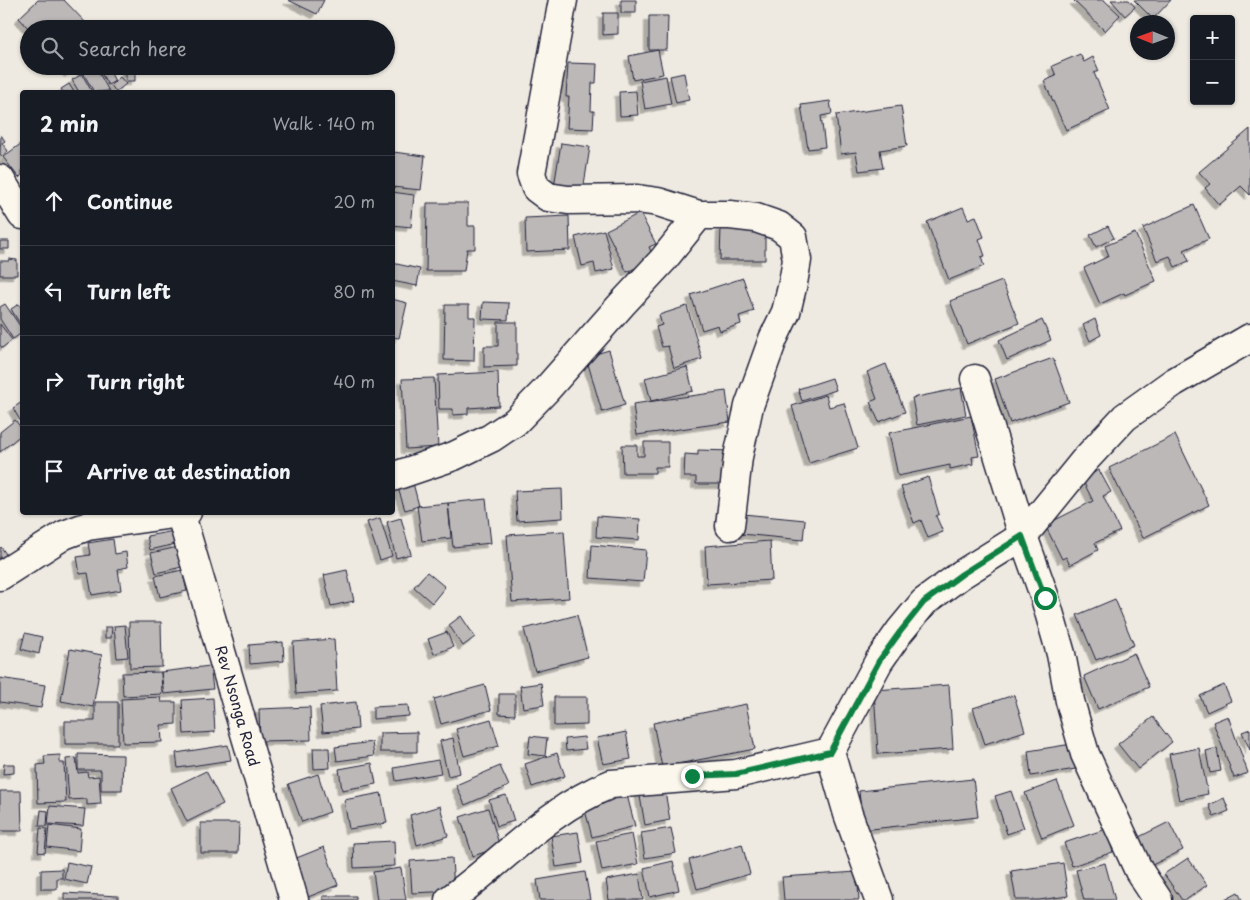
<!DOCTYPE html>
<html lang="en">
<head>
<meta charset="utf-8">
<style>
	body { margin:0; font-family:"Playpen Sans",sans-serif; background:#242831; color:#f1f3f6 }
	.controls { position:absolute; right:15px; top:15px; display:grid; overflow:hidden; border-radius:5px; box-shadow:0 1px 4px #0004 }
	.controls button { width:45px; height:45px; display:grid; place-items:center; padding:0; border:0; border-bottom:1px solid #363941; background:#171b24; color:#f1f3f6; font:25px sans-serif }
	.compass { position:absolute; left:1130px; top:15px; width:45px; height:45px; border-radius:50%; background:#171b24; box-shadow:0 1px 4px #0004; rotate:271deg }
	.stop { position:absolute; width:15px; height:15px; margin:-11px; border:4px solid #0b8043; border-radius:50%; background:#fff }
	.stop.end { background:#0b8043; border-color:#fff; box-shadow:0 1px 5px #0008 }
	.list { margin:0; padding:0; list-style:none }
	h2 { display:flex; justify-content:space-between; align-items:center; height:65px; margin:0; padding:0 20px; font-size:21px }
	h2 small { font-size:16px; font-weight:400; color:#9ea1a6 }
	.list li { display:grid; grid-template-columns:32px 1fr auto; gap:15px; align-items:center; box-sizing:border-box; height:90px; padding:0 20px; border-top:1px solid #363941 }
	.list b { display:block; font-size:19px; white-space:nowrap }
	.list em { font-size:16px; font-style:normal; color:#9ea1a6 }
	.icon { flex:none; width:28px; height:28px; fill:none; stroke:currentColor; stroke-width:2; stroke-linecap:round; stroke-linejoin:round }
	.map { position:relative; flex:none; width:1250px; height:900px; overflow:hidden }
	.search { position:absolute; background:#171b24; box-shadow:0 1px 4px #0004; left:20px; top:20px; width:375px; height:55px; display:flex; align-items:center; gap:12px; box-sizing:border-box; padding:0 18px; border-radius:28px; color:#9ea1a6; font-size:19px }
	.panel { position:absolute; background:#171b24; box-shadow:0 1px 4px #0004; left:20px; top:90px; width:375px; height:425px; border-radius:5px }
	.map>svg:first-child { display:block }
</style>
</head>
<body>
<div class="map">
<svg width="1250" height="900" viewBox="0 0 1250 900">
	<defs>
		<filter id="shadow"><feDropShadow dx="-4.5" dy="4.5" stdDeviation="0" flood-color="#0004"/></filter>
	</defs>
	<rect width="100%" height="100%" fill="#eeeae2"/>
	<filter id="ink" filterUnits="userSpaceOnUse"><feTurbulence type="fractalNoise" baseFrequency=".02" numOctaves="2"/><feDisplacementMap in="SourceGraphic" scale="10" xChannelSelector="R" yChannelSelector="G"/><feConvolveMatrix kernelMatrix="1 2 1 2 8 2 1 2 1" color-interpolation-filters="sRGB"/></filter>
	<g filter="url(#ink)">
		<!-- building -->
		<path fill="#bcb8b8" stroke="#22223b" filter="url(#shadow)" d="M38 0H64L87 24 82 29H29L19 18Z
			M288 0H324L317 14Z
			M621 0H636V13H621Z
			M1075 0H1104L1120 15 1105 31 1074 1Z
			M1111 0H1129L1135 7 1125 16Z
			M1134 0H1171L1153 19Z
			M603 13H618V34L603 35Z
			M649 16H668L667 50H649Z
			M658 50 663 74 633 80 629 56Z
			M1080 54 1084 62 1093 57 1099 71 1094 73 1110 110 1066 130 1044 81 1056 76 1052 66Z
			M568 63 597 64 596 83H592L591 111H594L593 129 567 128 569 97H566Z
			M64 66H77L69 73Z
			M91 66H95L109 91 94 92 82 71Z
			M97 66H107L115 81 108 85Z
			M126 68H135V81H126Z
			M684 73 689 100 676 103 670 76Z
			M82 74 92 92H79L72 80Z
			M666 76 671 104 645 109 640 81Z
			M120 77 126 84 116 92 111 85Z
			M69 84 74 92H63L61 89Z
			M636 91 638 115 620 116 619 92Z
			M830 101 832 114 821 116 825 147 808 149 801 105Z
			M901 106 907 146 880 150 883 168 859 171 856 152 841 154 836 115Z
			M1250 129V195L1241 186 1219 205 1205 188 1210 184 1199 172Z
			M1 135 5 141 2 143 8 151 2 156 0 154Z
			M22 143V175L19 178 3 157Z
			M561 143 590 147 583 191 554 187Z
			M393 152 425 156 421 190 392 187Z
			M392 192 414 195 411 227 392 225Z
			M427 203H468V226H475V249H467L464 271H426Z
			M1194 205 1209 239 1184 250 1189 261 1175 267 1170 256 1157 261 1143 228Z
			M963 207 968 219 976 216 984 237 979 239 985 256 981 257 984 266 949 280 927 222Z
			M640 213 656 244 649 247 654 259 627 272 606 230Z
			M569 216 570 250 526 252 525 218Z
			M1108 226 1114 238 1096 247 1090 235Z
			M721 227H765V260H720Z
			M604 230 614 269 596 273 594 263 582 266 575 237Z
			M1135 233 1156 281 1125 295 1124 293 1100 304 1084 268 1109 256 1105 246Z
			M0 241H9V249H0Z
			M9 259 17 260V275H0V261H9Z
			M392 263 420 269 417 286 392 281Z
			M743 278 754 311 739 316 741 324 720 331 718 325 702 330 691 295Z
			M1002 281 1019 323 967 344 950 301Z
			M392 299 407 303 399 338 392 337Z
			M483 302 509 303 508 320 482 319Z
			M5 304 22 329V333L13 339 0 319V307Z
			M19 304 22 309V327L11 309Z
			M445 305H469V317H475L474 361 444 360Z
			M687 306 702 359 674 368 668 346 662 347 656 327 662 325 659 315Z
			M1095 319 1101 335 1090 341 1083 325Z
			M1042 320 1051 340 1007 360 999 340Z
			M498 322H517V366L484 367V346H498Z
			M0 324 12 340 2 348 0 345Z
			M609 350 625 405 602 412 586 357Z
			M1053 358 1069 402 1010 423 995 379Z
			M886 364 905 412 879 422 870 402 877 399 867 372Z
			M687 367 693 391 651 401 645 378Z
			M498 372 499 406 468 408V414L453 415V409H439L438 375Z
			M434 378 438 447 406 449 402 379Z
			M832 378 836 390 802 401 798 389Z
			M961 388 966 415 917 425 912 398Z
			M726 391 730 422 637 435 633 404Z
			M826 395 829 407 844 403 858 448 809 463 792 406Z
			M22 402V424L13 408Z
			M971 416 979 456 972 457 973 464 950 469V465L898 476 889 433Z
			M15 420 22 429V434L0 452V432Z
			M1175 435 1209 505 1143 538 1109 468Z
			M644 442H668V467H655V473H623L622 445H637V456H644Z
			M698 450 733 451 732 484H696V477H684L685 454 698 455Z
			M1099 470 1111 492 1103 496 1120 531 1095 543 1098 550 1070 565 1066 557 1062 559 1045 525 1093 501 1082 479Z
			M928 477 939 514 936 516 943 532 928 538 921 520 914 523 901 487Z
			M413 483 419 506 405 510 398 488Z
			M562 489 563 518 517 521 515 491Z
			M486 499 491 543 453 547 448 503Z
			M448 503 451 538 422 541 417 506Z
			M743 514 805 520 803 540 741 534Z
			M597 516 640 519 639 540 596 537Z
			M380 518 392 556 380 560 367 522Z
			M401 518 411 554 396 558 387 522Z
			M174 531 176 544 150 550 147 536Z
			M564 531 569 598 512 602 507 535Z
			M113 539 115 554 126 552 128 567 118 569 121 590 92 595 88 573 80 574 77 557 90 555 88 543Z
			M770 541 772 580 707 584 705 546Z
			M592 545 646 550 643 582 590 578Z
			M1 547 11 561 0 569V548Z
			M178 547 182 567 156 573 151 553Z
			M182 570 187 591 160 597 155 576Z
			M347 570 354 601 331 606 324 575Z
			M427 572 445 587 432 603 414 587Z
			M1115 599 1134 645 1096 660 1077 615Z
			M577 615 588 657 535 671 524 629Z
			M461 616 475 637 463 646 449 625Z
			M129 622H161L162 667 130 668Z
			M125 625 128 657 117 658 114 626Z
			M105 627H112L111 638H105Z
			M447 632 453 647 434 654 428 639Z
			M25 633 42 637 39 654 21 649Z
			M334 639 337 691 296 694 293 642Z
			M283 642 284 661 250 664 249 645Z
			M70 649 102 655 93 707 61 701Z
			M1134 653 1149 687 1098 709 1084 676Z
			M210 666 213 689 164 694 161 672Z
			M161 672 162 694 123 696 122 673Z
			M0 678 45 685 41 708 0 702Z
			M541 683 544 705 523 708 520 686Z
			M485 685 491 710 441 724 434 699Z
			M949 685 953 749 878 754 874 690Z
			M1224 685 1231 701 1207 712 1200 696Z
			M499 694H515V715L499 714Z
			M1014 695 1025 731 985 744 973 708Z
			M160 697 161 702H176V724L161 725 162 742 123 743 121 699Z
			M554 697H587V725L554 726Z
			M213 698 215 732 184 734 182 700Z
			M95 702H118V744H65V721H95Z
			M356 702 358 729 323 732 320 706Z
			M746 704 755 749 662 767 653 723Z
			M408 705 409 716 373 719V707Z
			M310 707 311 740 260 741 259 709Z
			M1228 716 1248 773 1234 778 1213 722Z
			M1153 717 1172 742 1138 769 1118 744Z
			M491 719 499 746 464 756 456 729Z
			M1250 729V750L1242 732Z
			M417 732V752H380V733Z
			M626 732 631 759 603 764 597 738Z
			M530 736 547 738 545 756 528 754Z
			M584 737 586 749 566 751 565 739Z
			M453 738 460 773 448 776 440 741Z
			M372 742 374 756 337 761 335 747Z
			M1072 744 1076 769 1031 776 1028 751Z
			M228 745 231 760 178 768 176 753Z
			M313 748H329L330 768 314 769Z
			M1199 748 1208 794 1179 800 1169 754Z
			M1217 748 1221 771 1210 773 1206 751Z
			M557 753 565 776 532 787 525 764Z
			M78 754 123 755 122 790H101V770H78Z
			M60 755V763H64L66 802 38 803 37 765 45 764 44 756Z
			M76 758 78 773 87 772 88 777 99 776 101 804 87 805V799L69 800 66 759Z
			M438 760 441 773 396 781 394 768Z
			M372 763 376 784 342 790 339 769Z
			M4 764H14V773L3 774Z
			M500 766 509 786 465 805 456 785Z
			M206 771 223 804 187 822 171 788Z
			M318 774 330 812 302 822 288 784Z
			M973 779 978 817 863 830 859 791Z
			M663 780 670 820 645 825 638 785Z
			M1057 781 1074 825 1042 838 1025 793Z
			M0 791H21L22 831H0Z
			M1011 791 1024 828 1007 834 995 796Z
			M381 793 387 823 349 829 344 800Z
			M506 795 514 821 497 826 489 800Z
			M627 795 635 826 592 837 584 806Z
			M1224 798 1229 811 1214 817 1209 805Z
			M50 806 85 809 83 826 48 824Z
			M440 806 448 836 417 845 410 815Z
			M488 808 500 847 473 856 460 817Z
			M41 810 48 811 47 826H39Z
			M1169 822 1183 850 1146 868 1133 840Z
			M201 823H239L238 853H201Z
			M49 825 81 829 79 851 47 847Z
			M40 828 47 829 45 853 38 852Z
			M671 828 676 853 645 858 641 833Z
			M1106 829 1113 852 1072 866 1064 843Z
			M578 832 583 863 556 867 551 836Z
			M632 834 638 864 602 871 596 841Z
			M394 841 395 866 354 868 353 843Z
			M742 844 750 874 697 889 689 860Z
			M324 847 338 885 308 897 294 859Z
			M452 858 454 891 412 893 410 861Z
			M1188 858 1207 885 1186 900H1182L1164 874Z
			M673 861 679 890 650 897 644 868Z
			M67 862 91 867 87 884 64 879Z
			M1063 863 1068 896 1039 900H1016L1011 871Z
			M1105 863 1115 900H1084L1076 870Z
			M401 868 406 900H377L373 872Z
			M62 869V878H57V889H41V870Z
			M585 872 590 900H540L537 880Z
			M857 872 859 900H784L782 877Z
			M639 874 643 900H609L606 880Z
			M1238 892 1242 900H1223Z
			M64 893 118 896V900H64Z
			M323 896H356V900H323Z"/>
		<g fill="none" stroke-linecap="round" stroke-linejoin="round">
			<defs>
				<path id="minor" d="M563 0 531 174 536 188 548 197 568 200 637 199 658 202 699 215H730L756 218 779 226 793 237 797 260 793 283 786 312 773 339 749 406 738 457 730 526
					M0 179 22 215
					M975 379 1023 536 1045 598 1061 654 1070 701 1085 754 1139 871 1158 900
					M392 477 454 456 491 438 515 422 546 390 622 304 663 260 699 215
					M180 512 294 900
					M0 576 64 535 88 526 187 512
					M449 900C503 861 548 809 611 784L736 774 830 752
					M879 900 848 814 830 752 879 661 900 631 924 602 962 574 1023 536 1084 461 1125 417 1174 382 1250 338"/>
			</defs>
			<!-- minor casing -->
			<use href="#minor" stroke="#22223b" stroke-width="31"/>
			<!-- minor -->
			<use href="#minor" stroke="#fbf7ec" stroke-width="28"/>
		</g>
	</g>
	<g fill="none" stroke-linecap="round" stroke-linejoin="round" filter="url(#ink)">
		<!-- route -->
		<path stroke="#0b8043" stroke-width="6" d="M692 776 736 774 830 752 879 661 900 632 924 602 962 574 1022 536 1045 598"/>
	</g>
	<g text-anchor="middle" stroke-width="4.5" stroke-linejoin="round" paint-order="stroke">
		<!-- street labels -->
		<g font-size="15" fill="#22223b" stroke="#fbf7ec">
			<text transform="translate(237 706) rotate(74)" y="5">Rev Nsonga Road</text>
		</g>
	</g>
</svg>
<div class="controls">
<button>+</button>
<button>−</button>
</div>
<svg class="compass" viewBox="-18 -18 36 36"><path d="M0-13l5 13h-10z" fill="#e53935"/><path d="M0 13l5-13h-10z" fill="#9ea1a6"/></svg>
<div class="stop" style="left:1045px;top:598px"></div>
<div class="stop end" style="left:692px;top:776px"></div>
<div class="search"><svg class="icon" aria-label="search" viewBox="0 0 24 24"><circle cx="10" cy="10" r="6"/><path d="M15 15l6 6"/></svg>Search here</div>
<section class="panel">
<h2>2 min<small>Walk · 140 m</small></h2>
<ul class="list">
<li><svg class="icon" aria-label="ahead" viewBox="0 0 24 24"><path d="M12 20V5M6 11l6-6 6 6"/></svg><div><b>Continue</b></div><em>20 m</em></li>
<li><svg class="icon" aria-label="left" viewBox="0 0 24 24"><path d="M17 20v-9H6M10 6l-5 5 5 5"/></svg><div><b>Turn left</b></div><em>80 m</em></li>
<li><svg class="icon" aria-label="right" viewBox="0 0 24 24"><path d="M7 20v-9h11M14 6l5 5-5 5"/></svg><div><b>Turn right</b></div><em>40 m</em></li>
<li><svg class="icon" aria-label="arrive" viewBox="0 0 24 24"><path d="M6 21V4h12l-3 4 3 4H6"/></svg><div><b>Arrive at destination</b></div></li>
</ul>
</section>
</div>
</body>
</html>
